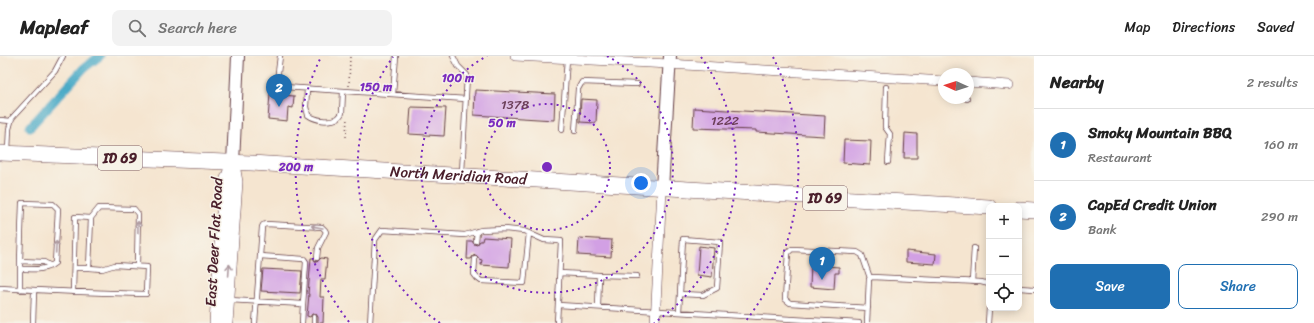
<!DOCTYPE html>
<html lang="en">
<head>
<meta charset="utf-8">
<style>
	body { margin:0; font-family:Sriracha,sans-serif; background:#f2f2f2; color:#222 }
	.controls { position:absolute; right:12px; bottom:12px; display:grid; overflow:hidden; border-radius:8px; box-shadow:0 2px 10px #0003 }
	.controls button { width:36px; height:36px; display:grid; place-items:center; padding:0; border:0; border-bottom:1px solid #e0e0e0; background:#fff; color:#222; font:20px sans-serif }
	.compass { position:absolute; left:938px; top:12px; width:36px; height:36px; border-radius:50%; background:#fff; box-shadow:0 2px 10px #0003; rotate:273deg }
	.you { position:absolute; left:641px; top:127px; width:14px; height:14px; margin:-10px; border:3px solid #fff; border-radius:50%; background:#1a73e8; box-shadow:0 0 0 6px #1a73e833 }
	.badge { display:grid; place-items:center; width:26px; height:26px; border-radius:50%; background:#1f6fb2; color:#fff; font-size:13px; font-weight:700 }
	.pin { position:absolute; translate:-50% -33px; filter:drop-shadow(0 1px 2px #0008) }
	.pin::after { content:''; position:absolute; top:21px; width:14px; height:12px; background:inherit; clip-path:polygon(0 0,100% 0,50% 100%) }
	.list { margin:0; padding:0; list-style:none }
	h2 { display:flex; justify-content:space-between; align-items:center; height:52px; margin:0; padding:0 16px; font-size:17px }
	h2 small { font-size:13px; font-weight:400; color:#767676 }
	.list li { display:grid; grid-template-columns:26px 1fr auto; gap:12px; align-items:center; box-sizing:border-box; height:72px; padding:0 16px; border-top:1px solid #e0e0e0 }
	.list b { display:block; font-size:15px; white-space:nowrap }
	.list p { margin:0; font-size:13px; white-space:nowrap; color:#767676 }
	.list em { font-size:13px; font-style:normal; color:#767676 }
	.actions { display:flex; gap:8px; padding:12px 16px }
	.actions a { flex:1; padding:9px 0; border:1px solid #1f6fb2; border-radius:8px; text-align:center; font-size:14px; color:#1f6fb2 }
	.actions .main { background:#1f6fb2; color:#fff }
	.icon { flex:none; width:22px; height:22px; fill:none; stroke:currentColor; stroke-width:2; stroke-linecap:round; stroke-linejoin:round }
	.map { position:relative; flex:none; width:1034px; height:267px; overflow:hidden }
	header { display:flex; align-items:center; gap:24px; box-sizing:border-box; height:56px; padding:0 20px; background:#fff; border-bottom:1px solid #e0e0e0 }
	header strong { font-size:19px }
	nav { display:flex; gap:22px; margin-inline-start:auto; font-size:14px }
	.search { width:280px; height:36px; background:#f2f2f2; display:flex; align-items:center; gap:10px; box-sizing:border-box; padding:0 14px; border-radius:8px; color:#767676; font-size:15px }
	main { display:flex }
	aside { flex:1; background:#fff }
	.map>svg:first-child { display:block }
</style>
</head>
<body>
<header>
<strong>Mapleaf</strong>
<div class="search"><svg class="icon" aria-label="search" viewBox="0 0 24 24"><circle cx="10" cy="10" r="6"/><path d="M15 15l6 6"/></svg>Search here</div>
<nav><a>Map</a><a>Directions</a><a>Saved</a></nav>
</header>
<main>
<div class="map">
<svg width="1034" height="267" viewBox="0 0 1034 267">
	<rect width="100%" height="100%" fill="#f7f3e8"/>
	<filter id="ink" filterUnits="userSpaceOnUse"><feTurbulence type="fractalNoise" baseFrequency=".025" numOctaves="2"/><feDisplacementMap in="SourceGraphic" scale="8" xChannelSelector="R" yChannelSelector="G"/><feConvolveMatrix kernelMatrix="1 2 1 2 8 2 1 2 1" color-interpolation-filters="sRGB"/></filter>
	<filter id="wash" filterUnits="userSpaceOnUse"><feTurbulence type="fractalNoise" baseFrequency=".012" numOctaves="4" result="noise"/><feDisplacementMap in="SourceGraphic" scale="16" xChannelSelector="R" yChannelSelector="G"/><feGaussianBlur stdDeviation="0.9" result="paint"/><feColorMatrix in="noise" values="0 0 0 0 0 0 0 0 0 0 0 0 0 0 0 0 0 1.4 0 .05"/><feComposite in="paint" operator="in"/></filter>
	<g filter="url(#wash)">
		<rect width="100%" height="100%" fill="#f5e5d0"/>
		<g fill="none" stroke-linecap="round" stroke-linejoin="round">
			<!-- canal -->
			<path stroke="#46a9c6" stroke-width="9" d="M30 71 84 12 100 0"/>
		</g>
		<g id="blocks">
			<!-- building -->
			<path fill="#d2a0e4" d="M475 34 555 38 554 64 474 59Z
				M270 38 294 40 293 52 288 51 287 65 268 63Z
				M581 43 597 44 596 67 580 66Z
				M411 51 446 52 444 80 409 78Z
				M694 52 825 60 824 80 756 76V74L693 72Z
				M905 77 917 78V102H904Z
				M844 84 871 85 870 109 843 107Z
				M483 181 511 183 509 211 481 209 482 204 479 203 478 201 476 199 473 200 471 203H467L468 185H472L474 188 477 189 480 185H482Z
				M579 182 612 184 611 201 578 199Z
				M699 190 714 192 712 221 697 219Z
				M906 195 936 198 935 208 906 206Z
				M311 202H313L315 205 317 206 321 202 327 203 325 223H321L320 241H324L323 267H318V261L316 258H312L310 261 307 260 309 238H308Z
				M811 209 839 211V217H835L834 233 810 231Z
				M263 213 302 215 300 237 261 235Z"/>
		</g>
	</g>
	<g filter="url(#ink)">
		<use href="#blocks" fill-opacity="0" stroke="#643d44" stroke-width="1"/>
		<g fill="none" stroke-linecap="round" stroke-linejoin="round">
			<defs>
				<path id="service" d="M280 0 277 25 284 31 466 43
					M453 0 458 10 467 19 462 117
					M886 31 885 71 890 78 888 106
					M307 33 306 51 308 59C315 64 329 67 338 62 339 61 341 59 342 57L343 35
					M393 38 396 0
					M967 43V42
					M0 64 11 65
					M562 74 567 3
					M575 75 578 33 582 26 637 28
					M8 95 9 73 12 62 55 15 63 0
					M91 162 99 152 134 153 138 158 137 210
					M476 185 477 175
					M260 200 262 171 263 169 266 168 322 171 325 174 326 176 318 192 317 202
					M475 203 474 218 477 222 481 225 524 227 529 177
					M20 205 44 206 51 210
					M74 212H89
					M560 217 599 219 598 251
					M599 219 637 220
					M972 226 974 192
					M0 232C49 235 97 237 146 238L147 211 115 209 102 213 89 212 91 162 75 161 73 236
					M1019 232 1034 233
					M20 234V205L22 147 53 148 58 153 55 207C45 215 32 213 20 213
					M229 244 303 248 306 206 304 203 260 200 255 267
					M558 249 859 267
					M868 252 790 247 785 243 788 197 792 193 857 196 862 199 870 222
					M679 256 683 183 720 186 717 232 703 239 680 238
					M33 267 34 235
					M302 267 303 248
					M314 267V261
					M370 267 375 184 382 174 465 179 481 174 505 173 524 175 544 184 561 185 557 267
					M867 267 869 223 872 221 981 226 989 228
					M988 267 989 252"/>
				<path id="minor" d="M515 0 669 8 944 25
					M968 26 1009 29
					M655 267 662 133"/>
				<path id="tertiary" d="M233 107 238 0
					M662 133 670 0"/>
				<path id="secondary" d="M216 267 225 128 233 107
					M226 267 236 126 233 109"/>
				<g id="primary">
					<path id="s1" d="M0 97 251 107 989 151"/>
					<path d="M1019 153 1034 154"/>
				</g>
			</defs>
			<!-- service casing -->
			<use href="#service" stroke="#643d44" stroke-width="6"/>
			<!-- minor casing -->
			<use href="#minor" stroke="#643d44" stroke-width="10"/>
			<!-- tertiary casing -->
			<use href="#tertiary" stroke="#643d44" stroke-width="14"/>
			<!-- secondary casing -->
			<use href="#secondary" stroke="#643d44" stroke-width="14"/>
			<!-- primary casing -->
			<use href="#primary" stroke="#643d44" stroke-width="16"/>
			<!-- path -->
			<path stroke="#643d44" stroke-width="1.5" stroke-dasharray="1 3" stroke-linecap="butt" d="M349 30 350 0
				M346 81 347 61"/>
			<!-- service -->
			<use href="#service" stroke="#fff" stroke-width="4.5"/>
			<!-- minor -->
			<use href="#minor" stroke="#fff" stroke-width="9"/>
			<!-- tertiary -->
			<use href="#tertiary" stroke="#fff" stroke-width="12"/>
			<!-- secondary -->
			<use href="#secondary" stroke="#fff" stroke-width="13"/>
			<!-- primary -->
			<use href="#primary" stroke="#fff" stroke-width="15"/>
		</g>
		<!-- one-way arrows -->
		<defs><path id="oneway-shaft" d="M-6 0H5M1.5-3L5.5 0L1.5 3" fill="none" stroke-width="1.6" stroke-linecap="round" stroke-linejoin="round"/></defs>
		<g stroke="#ae9aa0">
			<use href="#oneway-shaft" transform="translate(138 171) rotate(-89)"/>
			<use href="#oneway-shaft" transform="translate(317 171) rotate(-170)"/>
			<use href="#oneway-shaft" transform="translate(56 191) rotate(-87)"/>
			<use href="#oneway-shaft" transform="translate(229 214) rotate(-86)"/>
		</g>
	</g>
	<!-- distance rings -->
	<g fill="none" stroke="#7b2cbf" stroke-width="2" stroke-dasharray="2 4">
		<circle cx="547" cy="111" r="63"/>
		<path d="M607 0A126 126 0 1 1 487 0"/>
		<path d="M440 267A189 189 0 0 1 393 1M701 1A189 189 0 0 1 654 267"/>
		<path d="M349 266A251 251 0 0 1 321 1M773 1A251 251 0 0 1 745 266"/>
	</g>
	<g text-anchor="middle" stroke-width="3" stroke-linejoin="round" paint-order="stroke">
		<!-- number labels -->
		<g font-size="13" fill="#6c3f59">
			<text x="515" y="53">1378</text>
			<text x="725" y="69">1222</text>
		</g>
		<!-- shield labels -->
		<g fill="#f7f3e8" stroke="#7e5f64" stroke-width="1">
			<rect x="98" y="90" width="44" height="24" rx="3"/>
			<rect x="803" y="130" width="44" height="24" rx="3"/>
		</g>
		<g font-size="14" font-weight="bold" fill="#4a1f2b">
			<text x="120" y="107">ID 69</text>
			<text x="825" y="147">ID 69</text>
		</g>
		<!-- street labels -->
		<g font-size="15" fill="#4a1f2b" stroke="#f7f3e8">
			<text dy="5" stroke="none"><textPath href="#s1" startOffset="459">North Meridian Road</textPath></text>
			<text transform="translate(214 186) rotate(-87)" y="5">East Deer Flat Road</text>
		</g>
	</g>
	<circle cx="547" cy="111" r="6" fill="#7b2cbf" stroke="#f7f3e8" stroke-width="2"/>
	<g font-size="12" text-anchor="middle" font-weight="bold" fill="#7b2cbf" stroke="#f7f3e8" stroke-width="3" stroke-linejoin="round" paint-order="stroke">
		<text x="458" y="26">100 m</text>
		<text x="376" y="35">150 m</text>
		<text x="502" y="71">50 m</text>
		<text x="296" y="115">200 m</text>
	</g>
</svg>
<div class="controls">
<button>+</button>
<button>−</button>
<button><svg class="icon" aria-label="locate" viewBox="0 0 24 24"><circle cx="12" cy="12" r="6"/><path d="M12 2v4M12 18v4M2 12h4M18 12h4"/></svg></button>
</div>
<svg class="compass" viewBox="-18 -18 36 36"><path d="M0-13l5 13h-10z" fill="#e53935"/><path d="M0 13l5-13h-10z" fill="#767676"/></svg>
<div class="you"></div>
<div class="pin badge" style="left:822px;top:224px">1</div>
<div class="pin badge" style="left:279px;top:51px">2</div>
</div>
<aside>
<h2>Nearby<small>2 results</small></h2>
<ul class="list">
<li><span class="badge">1</span><div><b>Smoky Mountain BBQ</b><p>Restaurant</p></div><em>160 m</em></li>
<li><span class="badge">2</span><div><b>CapEd Credit Union</b><p>Bank</p></div><em>290 m</em></li>
</ul>
<div class="actions"><a class="main">Save</a><a>Share</a></div>
</aside>
</main>
</body>
</html>
